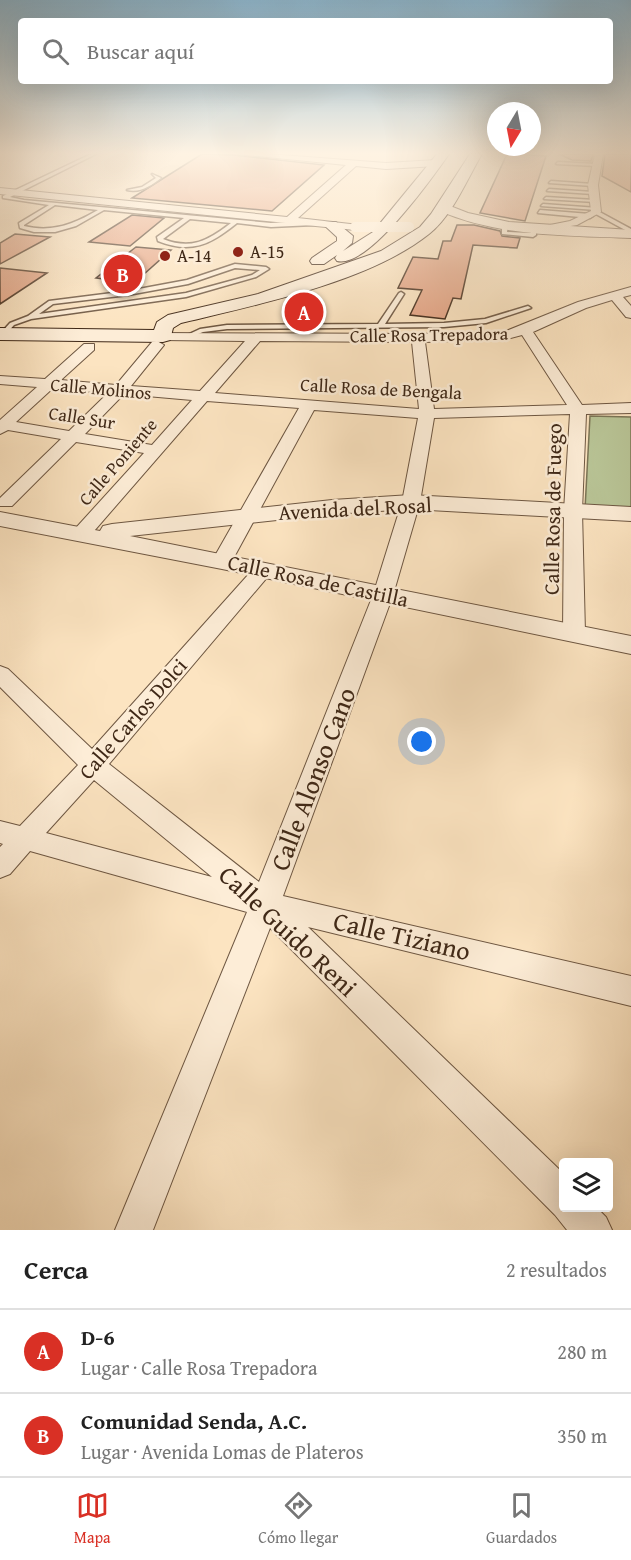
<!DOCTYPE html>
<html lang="es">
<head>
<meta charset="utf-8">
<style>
	body { margin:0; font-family:"Gentium Book Plus",serif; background:#f2f2f2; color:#222 }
	.controls { position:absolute; right:18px; bottom:18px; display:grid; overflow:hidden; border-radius:6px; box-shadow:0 6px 24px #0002 }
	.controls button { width:54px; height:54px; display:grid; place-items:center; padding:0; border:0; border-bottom:2px solid #e0e0e0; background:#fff; color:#222; font:30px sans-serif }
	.compass { position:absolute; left:487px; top:102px; width:54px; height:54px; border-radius:50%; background:#fff; box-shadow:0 6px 24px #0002; rotate:190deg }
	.you { position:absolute; left:422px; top:742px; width:21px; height:21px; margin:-15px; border:4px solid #fff; border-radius:50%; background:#1a73e8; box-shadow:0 0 0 9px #1a73e833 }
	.badge { display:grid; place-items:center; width:39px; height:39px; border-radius:50%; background:#d93025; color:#fff; font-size:20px; font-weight:700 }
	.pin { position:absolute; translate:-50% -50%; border:3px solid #fff; box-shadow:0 2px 6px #0006 }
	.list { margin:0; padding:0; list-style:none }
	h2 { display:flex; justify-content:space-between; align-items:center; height:78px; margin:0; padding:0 24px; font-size:26px }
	h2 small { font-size:20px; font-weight:400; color:#767676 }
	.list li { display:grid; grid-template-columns:39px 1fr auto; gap:18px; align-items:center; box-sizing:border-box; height:84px; padding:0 24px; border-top:2px solid #e0e0e0 }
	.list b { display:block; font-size:22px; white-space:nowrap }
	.list p { margin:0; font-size:20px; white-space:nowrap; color:#767676 }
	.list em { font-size:20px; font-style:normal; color:#767676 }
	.icon { flex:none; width:33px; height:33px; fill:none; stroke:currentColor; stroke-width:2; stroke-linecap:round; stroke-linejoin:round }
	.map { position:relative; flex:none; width:631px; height:1230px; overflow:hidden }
	.search { position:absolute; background:#fff; box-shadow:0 6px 24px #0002; left:18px; right:18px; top:18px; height:66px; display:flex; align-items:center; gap:15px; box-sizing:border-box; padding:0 21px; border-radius:6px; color:#767676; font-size:22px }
	.sheet { height:246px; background:#fff }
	nav { display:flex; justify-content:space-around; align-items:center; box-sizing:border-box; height:84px; border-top:2px solid #e0e0e0; background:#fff; font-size:16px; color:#767676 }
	nav a { display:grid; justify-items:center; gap:3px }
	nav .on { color:#d93025 }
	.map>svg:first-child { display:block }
</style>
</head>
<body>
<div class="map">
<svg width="631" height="1230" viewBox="0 0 631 1230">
	<rect width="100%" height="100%" fill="#fce4c1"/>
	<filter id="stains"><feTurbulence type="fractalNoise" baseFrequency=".00333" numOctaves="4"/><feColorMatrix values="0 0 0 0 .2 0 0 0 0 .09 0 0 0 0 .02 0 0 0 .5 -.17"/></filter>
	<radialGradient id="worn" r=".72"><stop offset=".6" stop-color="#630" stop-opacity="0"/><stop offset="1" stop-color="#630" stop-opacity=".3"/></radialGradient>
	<!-- green -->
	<path fill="#b9c597" stroke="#7c7657" stroke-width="1.5" d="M590 416 631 417V511L585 509Z"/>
	<!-- building -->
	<path fill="#e6a687" stroke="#3f2817" stroke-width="1.5" d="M202 154 234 155 324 165 272 211 132 198Z
		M507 154 546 156 525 221 480 213Z
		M559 154H593L591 161 572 160Z
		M605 154H631V192L602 176Z
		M132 215 164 218 130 246 89 242Z
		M457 225H474L500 231 502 236 520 238 517 248 473 245 461 299 453 298 445 319 410 315 422 290 398 288 413 257 438 259 443 241H451Z
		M15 234 50 237 0 264V243Z
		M136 247 171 250 134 283 96 278Z
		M0 268 47 273 0 304Z"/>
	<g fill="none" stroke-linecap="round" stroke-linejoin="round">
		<defs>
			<path id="service" d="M91 154H96L10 197 24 200 271 223 314 221 317 223 314 225 271 227 237 223C210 245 191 254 158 241L157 237 184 218 104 210 76 226 55 232H34L20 228 19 223 49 205 3 198V196ZM55 205 98 210C74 224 52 233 24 226V225ZM190 219 231 223C208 241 191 250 163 239Z
				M558 162 596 164 598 165 596 166 556 164Z
				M152 174 161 178C151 186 140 193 127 190L142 187 156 178Z
				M551 181 593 184 595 185 593 186 549 183Z
				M549 189 593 192 595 193 593 194 547 191Z
				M546 197 595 200 597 201 595 202 544 199Z
				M543 204 598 208 596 210 631 229V231H627L594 213 596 210 541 206Z
				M540 210 590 214 593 216 590 218 538 213Z
				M505 223 508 225 507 232 531 233 532 226H536V235L533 237 502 234V225Z
				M235 264 266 267 269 269 256 277 186 297 31 319 14 325 5 335 0 334 10 323 28 316 49 301 128 291 187 280ZM235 268 260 270 252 275 186 293 39 314 53 304 128 295 188 284Z
				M401 292 404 294 385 324 444 323 485 319 528 306 531 308 486 323 444 327 227 329 203 332 188 338 185 336 200 329 227 325 378 324 399 293Z"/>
			<path id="minor" d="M236 154H268L386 163 436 160 440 163 436 166 386 169 356 166 298 218 359 225 360 227 355 230 0 194V188L287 217 346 165Z
				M595 154H603L598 185 601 212 577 225 545 230V226L570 221 591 211 588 185Z
				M631 287V295L623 297 631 306V318L626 317 612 300 586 308 533 332 582 405 631 403V413L586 414 582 511 585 633 582 638H566L563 633 564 511 570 414 434 418 420 502 393 595 283 896 631 976V1006L308 927 564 1174V1208H597L606 1217 612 1230H567L555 1215 270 928 153 1230H115L247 912 30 851 10 874 0 878V847L3 844 0 843V821L20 826 78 765 0 687V666L8 669 92 749 256 566H270L273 570 270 574 109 764 259 882 373 595 402 502 418 418 314 410 232 561 222 567 212 561 299 408 207 401 88 538 81 540 72 534 74 530 144 453 76 442 12 506H0V498L61 439 8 430 0 434V420L37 387 0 384V376L45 379 84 344H94V350L61 380 116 385 152 342 157 341 164 345 131 386 200 391 245 341 163 340 156 336 158 333 418 334 506 331 578 302ZM522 335 567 405 434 409 425 342 507 339ZM260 341 412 342 419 409 215 393ZM52 389 108 393 69 431 16 422ZM124 394 192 400 152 445 85 434ZM94 780 212 877 46 833Z"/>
			<path id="tertiary" d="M445 204 468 213 509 222 631 230V238C567 235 500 237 440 211L439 208Z
				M411 495 631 507V521L411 509 332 514 130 536 631 636V654L222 569 0 526V512L100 531 103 526 112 524 332 500Z"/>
			<path id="secondary" d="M437 154H449C432 178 368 269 337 261L335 258 337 255 324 264H312L310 261 312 258 337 241V237L324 225 326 222H336L353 236 352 243 343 251 373 232Z
				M470 154H482C467 179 453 215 429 234 369 282 256 305 181 323L173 328 170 340 163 342 0 340V328L154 330 157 322 168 315 258 294 381 251 420 227 431 214Z"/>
		</defs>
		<!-- service casing -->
		<use href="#service" stroke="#6e5742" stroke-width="3"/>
		<!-- minor casing -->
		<use href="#minor" stroke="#6e5742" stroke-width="2"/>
		<!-- tertiary casing -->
		<use href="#tertiary" stroke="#6e5742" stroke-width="2"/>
		<!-- secondary casing -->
		<use href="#secondary" stroke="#3f2817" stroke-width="2"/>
		<!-- service -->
		<use href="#service" fill="#fdedd7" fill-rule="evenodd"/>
		<!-- minor -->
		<use href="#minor" fill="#fdedd7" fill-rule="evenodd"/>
		<!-- tertiary -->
		<use href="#tertiary" fill="#fdedd7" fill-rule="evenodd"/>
		<!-- secondary -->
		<use href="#secondary" fill="#fdedd7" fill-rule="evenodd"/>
		<defs>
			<path id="minor-bridge" d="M355 227H409"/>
		</defs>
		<!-- minor-bridge casing -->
		<use href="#minor-bridge" stroke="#6e5742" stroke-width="10" stroke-linecap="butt"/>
		<!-- minor-bridge -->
		<use href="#minor-bridge" stroke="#fdedd7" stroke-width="10"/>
	</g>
	<!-- sky -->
	<linearGradient id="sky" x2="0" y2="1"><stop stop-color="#8bb8d3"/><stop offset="0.47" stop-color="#fef3e3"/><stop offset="1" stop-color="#fef3e3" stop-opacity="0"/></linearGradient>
	<rect width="631" height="326" fill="url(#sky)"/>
	<!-- markers -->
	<g fill="#8f2418" stroke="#fdedd7" stroke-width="2">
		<circle cx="238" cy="252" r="6"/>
		<circle cx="165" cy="256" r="6"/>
	</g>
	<g text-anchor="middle" stroke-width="5" stroke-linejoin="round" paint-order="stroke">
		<!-- far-poi labels -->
		<g font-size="18" fill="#3f2817" stroke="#fdedd7" text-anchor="start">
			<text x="250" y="258">A-15</text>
			<text x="177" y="262">A-14</text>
		</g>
		<!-- far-street labels -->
		<g font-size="18" fill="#3f2817" stroke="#fdedd7">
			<text transform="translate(429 335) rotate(-1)" y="6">Calle Rosa Trepadora</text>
			<text transform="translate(101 389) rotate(5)" y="6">Calle Molinos</text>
			<text transform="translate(381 389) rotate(3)" y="6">Calle Rosa de Bengala</text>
			<text transform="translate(82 418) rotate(9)" y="6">Calle Sur</text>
			<text transform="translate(118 462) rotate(-49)" y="6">Calle Poniente</text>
		</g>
		<!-- street labels -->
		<g font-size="21" fill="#3f2817" stroke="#fdedd7">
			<text transform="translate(355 509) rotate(-3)" y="7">Avenida del Rosal</text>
			<text transform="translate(553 509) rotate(-89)" y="7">Calle Rosa de Fuego</text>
			<text transform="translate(318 581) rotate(12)" y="7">Calle Rosa de Castilla</text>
			<text transform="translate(133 719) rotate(-49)" y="7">Calle Carlos Dolci</text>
		</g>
		<!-- near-street labels -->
		<g font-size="26" fill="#3f2817" stroke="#fdedd7">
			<text transform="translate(313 779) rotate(-69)" y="9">Calle Alonso Cano</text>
			<text transform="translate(288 931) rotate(43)" y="9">Calle Guido Reni</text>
			<text transform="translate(402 936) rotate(13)" y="9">Calle Tiziano</text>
		</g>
	</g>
	<rect width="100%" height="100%" filter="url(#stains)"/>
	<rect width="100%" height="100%" fill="url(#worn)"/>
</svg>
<div class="controls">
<button><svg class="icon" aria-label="layers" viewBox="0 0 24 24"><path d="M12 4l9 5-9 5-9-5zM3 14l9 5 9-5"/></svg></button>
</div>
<svg class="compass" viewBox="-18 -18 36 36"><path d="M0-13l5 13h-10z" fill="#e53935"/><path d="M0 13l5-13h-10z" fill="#767676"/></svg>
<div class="you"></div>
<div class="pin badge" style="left:304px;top:312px">A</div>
<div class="pin badge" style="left:123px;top:274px">B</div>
<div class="search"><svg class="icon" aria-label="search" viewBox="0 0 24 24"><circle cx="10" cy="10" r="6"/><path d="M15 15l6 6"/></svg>Buscar aquí</div>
</div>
<section class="sheet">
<h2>Cerca<small>2 resultados</small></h2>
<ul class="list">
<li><span class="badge">A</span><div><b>D-6</b><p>Lugar · Calle Rosa Trepadora</p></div><em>280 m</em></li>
<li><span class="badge">B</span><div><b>Comunidad Senda, A.C.</b><p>Lugar · Avenida Lomas de Plateros</p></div><em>350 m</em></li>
</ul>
</section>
<nav>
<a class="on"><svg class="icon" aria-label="map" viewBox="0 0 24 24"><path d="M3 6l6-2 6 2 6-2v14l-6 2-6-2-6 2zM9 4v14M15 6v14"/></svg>Mapa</a>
<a><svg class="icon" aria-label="directions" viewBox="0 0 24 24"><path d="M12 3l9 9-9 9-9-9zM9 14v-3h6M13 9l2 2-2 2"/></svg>Cómo llegar</a>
<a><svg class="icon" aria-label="saved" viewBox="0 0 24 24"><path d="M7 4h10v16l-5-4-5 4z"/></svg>Guardados</a>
</nav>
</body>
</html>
